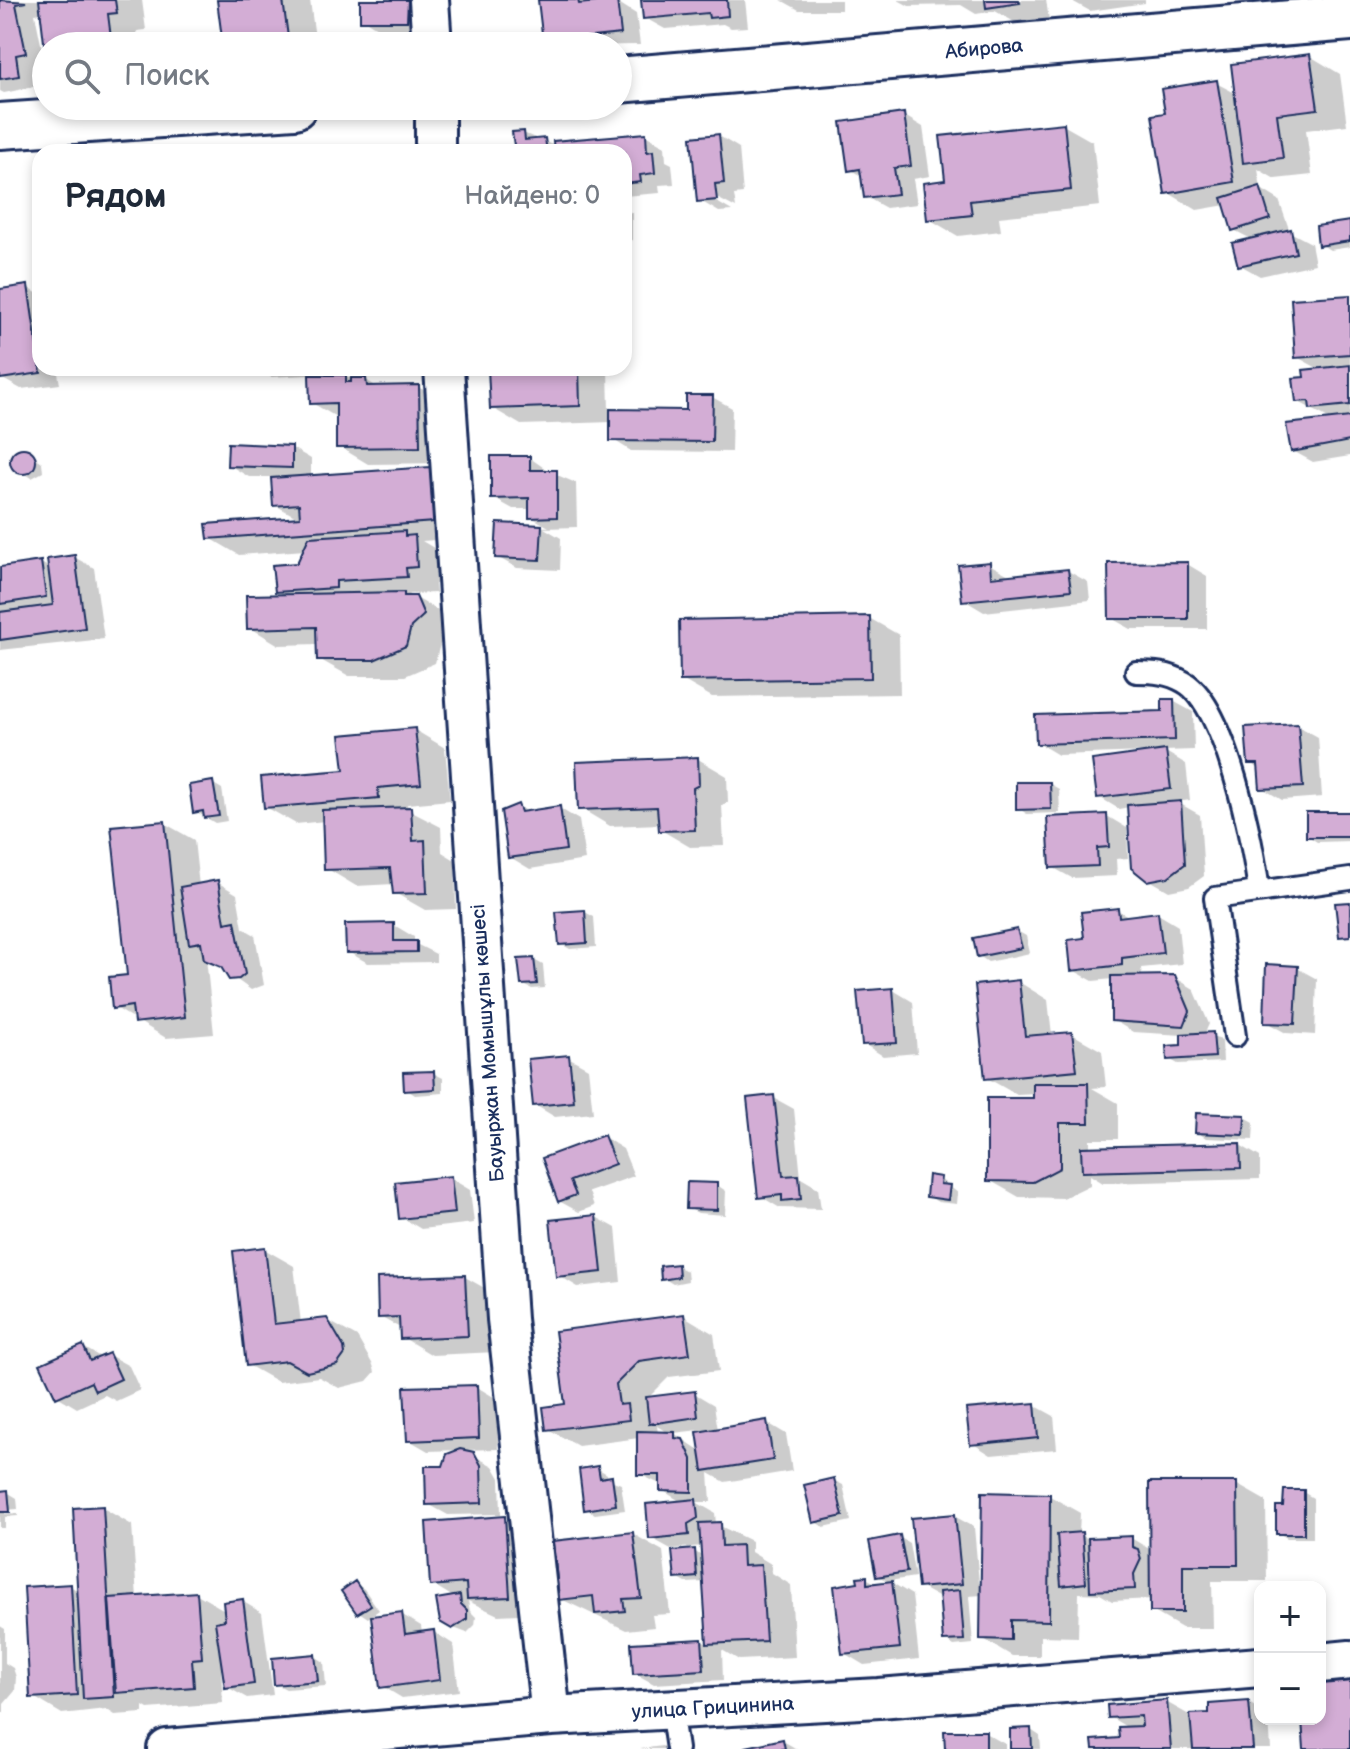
<!DOCTYPE html>
<html lang="ru">
<head>
<meta charset="utf-8">
<style>
	body { margin:0; font-family:"Balsamiq Sans",sans-serif; background:#f6f6f7; color:#1f2937 }
	.controls { position:absolute; right:24px; bottom:24px; display:grid; overflow:hidden; border-radius:16px; box-shadow:0 4px 12px #0003 }
	.controls button { width:72px; height:72px; display:grid; place-items:center; padding:0; border:0; border-bottom:2px solid #e0e1e3; background:#fff; color:#1f2937; font:40px sans-serif }
	.list { margin:0; padding:0; list-style:none }
	h2 { display:flex; justify-content:space-between; align-items:center; height:104px; margin:0; padding:0 32px; font-size:34px }
	h2 small { font-size:26px; font-weight:400; color:#747a83 }
	.icon { flex:none; width:44px; height:44px; fill:none; stroke:currentColor; stroke-width:2; stroke-linecap:round; stroke-linejoin:round }
	.map { position:relative; flex:none; width:1350px; height:1749px; overflow:hidden }
	.search { position:absolute; background:#fff; box-shadow:0 4px 12px #0003; left:32px; top:32px; width:600px; height:88px; display:flex; align-items:center; gap:20px; box-sizing:border-box; padding:0 28px; border-radius:44px; color:#747a83; font-size:30px }
	.panel { position:absolute; background:#fff; box-shadow:0 4px 12px #0003; left:32px; top:144px; width:600px; height:232px; border-radius:24px }
	.map>svg:first-child { display:block }
</style>
</head>
<body>
<div class="map">
<svg width="1350" height="1749" viewBox="0 0 1350 1749">
	<rect width="100%" height="100%" fill="#fff"/>
	<filter id="ink" filterUnits="userSpaceOnUse"><feTurbulence type="fractalNoise" baseFrequency=".0125" numOctaves="2"/><feDisplacementMap in="SourceGraphic" scale="16" xChannelSelector="R" yChannelSelector="G"/><feConvolveMatrix kernelMatrix="1 2 1 2 8 2 1 2 1" color-interpolation-filters="sRGB"/></filter>
	<g filter="url(#ink)">
		<!-- shadow -->
		<path fill="#0003" fill-rule="evenodd" d="M0 0H142L146 30 137 31 139 46H46L42 13 35 14 45 64 35 66 38 86 4 93 0 91Z
			M219 0H310L316 46H225Z
			M362 0H427V31H382L362 19Z
			M540 0H589L596 4 611 3 607 0H614L636 14 640 45 554 46 545 41Z
			M643 0H745L748 27 731 28 723 24 665 29 645 18Z
			M781 0H841V10H799Z
			M898 0H1046L1049 20 1018 24 995 11 976 14 961 5 909 6Z
			M1070 0H1145V3L1090 11Z
			M1310 56 1340 74 1347 125 1306 130 1312 175 1275 179 1258 169 1261 189 1279 200 1290 232 1311 243 1315 264 1260 276 1240 265 1253 240 1234 230 1226 205 1197 210 1167 192 1168 114 1216 83 1237 94Z
			M903 115 923 127 930 176 913 179 917 204 886 208 866 197 863 177 849 169Z
			M1063 125 1093 142 1100 206 999 217 1001 231 958 236 929 219 947 182Z
			M523 133 555 146 645 135 665 146 666 161 672 164 674 184 659 185 660 193 624 196V152H517Z
			M719 136 739 148 743 194 734 195 736 208 715 197V201L732 211 719 212 699 200Z
			M624 209 632 213V241H624Z
			M1350 223V247L1330 250 1320 244Z
			M27 287 40 295V368H57L60 384 21 389 1 378 0 291Z
			M1350 297V456L1313 462 1293 451 1334 421 1297 401 1306 379 1321 370 1297 357Z
			M255 368H339L340 377 366 380 379 388 418 387 448 404 449 463 368 464 338 446V418L312 403 311 375 271 377Z
			M490 368H608L609 411 688 412 712 397 732 408 731 452 631 451 612 439V422L521 425 492 408Z
			M292 448 311 459V477L429 469 459 486 463 538 422 541 444 554 446 583 435 584 436 593 409 594 446 615 453 633 440 644 435 663 405 676H349L319 659V644L279 645 249 627 287 596 276 591 305 550 239 555 210 538 300 519 275 505 273 477H249L229 465Z
			M27 451 42 462 43 472 32 478 13 466 16 453Z
			M530 458 550 472 576 483 577 527 544 528 561 538 560 570 517 568 497 557 499 525 549 527 531 517V509H513L493 498Z
			M74 557 94 568 104 639 0 650V569L41 563 50 568Z
			M989 564 1009 575 1068 571 1088 582 1090 600 984 612 964 600Z
			M1187 564 1207 576V629H1131L1111 618Z
			M869 618 899 635 900 694 712 697 682 680Z
			M1173 701 1193 712 1194 750 1164 751 1186 764 1190 800 1177 802 1200 815 1204 876 1189 887 1169 891 1148 879 1129 807 1119 809 1099 797 1147 752 1058 755 1038 743 1164 713Z
			M1298 726 1318 737 1322 797 1282 800 1262 788 1260 769 1250 763Z
			M415 730 445 748 450 800 407 804 408 810 441 827 442 852 455 860 456 909 425 910 395 893 394 884 356 886 326 868 325 821 296 824 266 807 346 771Z
			M698 759 727 776 728 802 722 805 724 846 690 847 661 830 660 824 610 826 580 808Z
			M212 783 222 789 227 821 215 823 195 811Z
			M1050 784 1059 789 1060 813 1027 814 1018 808Z
			M518 806 530 813 559 808 579 820 585 860 530 869 510 857Z
			M1350 814V841L1317 842 1308 836Z
			M1107 816 1127 828 1128 858 1116 859 1117 876 1072 878 1052 867Z
			M164 823 194 840 199 886 217 882 237 894 243 928 255 935 264 985 251 990 206 958 214 1034 166 1038 114 1007 129 977Z
			M1117 910 1130 917 1158 914 1178 926 1182 964 1141 968 1142 978 1174 977 1194 989 1209 1024 1204 1035 1222 1040 1223 1062 1178 1064 1169 1059 1183 1047V1035L1133 1032 1113 1020V979L1093 981 1073 970 1087 940Z
			M585 912 594 917 596 947 570 949 561 944Z
			M394 925 414 937V943L436 954V962L368 963 348 952Z
			M1017 931 1026 936 1030 953 988 962 979 956Z
			M534 960 543 965 545 988 532 989 522 984Z
			M1297 968 1317 979 1315 1035 1286 1033 1266 1022Z
			M1019 982 1048 1000 1052 1036 1072 1034 1102 1051 1106 1087 1092 1088 1118 1103V1139H1090V1149L1240 1145 1260 1157V1179L1103 1183 1090 1175V1185L1063 1198 1019 1197 989 1180 1035 1100V1094L1017 1095 987 1078Z
			M893 990 913 1002 917 1053 883 1056 864 1044Z
			M568 1057 588 1068 593 1113 555 1117 535 1105Z
			M433 1073 443 1078V1093L415 1095 406 1089Z
			M774 1098 794 1109 801 1178 818 1188 821 1209 780 1208 760 1196Z
			M1245 1117 1254 1122 1253 1140 1206 1138 1197 1132Z
			M604 1137 623 1149 634 1176 589 1192 594 1206 579 1212 559 1201 544 1159Z
			M450 1178 470 1190 474 1223 421 1229 401 1217Z
			M940 1179 958 1193 957 1204 938 1202 928 1196Z
			M717 1185 726 1191 725 1215 698 1213 688 1208Z
			M596 1217 616 1228 621 1282 578 1287 558 1275Z
			M264 1249 294 1266 301 1323 327 1320 357 1337 373 1365 375 1372 367 1381 339 1388 319 1377 278 1382 248 1365Z
			M677 1266 687 1271 688 1281 673 1284 663 1278Z
			M465 1277 495 1294 497 1352 432 1355 402 1337V1329L380 1317Z
			M684 1316 714 1334 719 1371 669 1377 647 1399 694 1393 714 1405 718 1430 766 1422 786 1434 792 1471 725 1482 709 1473 711 1502H696L715 1513 716 1524 751 1541V1552L771 1564 772 1573 791 1585 795 1657 739 1660 722 1650 723 1680 654 1684 634 1673 702 1641 709 1645 705 1582 686 1583 677 1578 694 1551 703 1557V1546L671 1549 651 1538 683 1503 662 1490V1485L639 1474V1438L578 1446 548 1429 568 1406ZM657 1426 670 1434 658 1433ZM699 1430 702 1452 674 1433Z
			M83 1347 102 1358 109 1355 129 1366 140 1390 116 1401 105 1395 77 1408 57 1396Z
			M477 1387 497 1399 498 1449 463 1450 493 1466 500 1478 501 1514 448 1515 428 1504 445 1468 460 1450 428 1451 409 1440Z
			M1034 1405 1054 1416 1057 1449 991 1455 972 1443Z
			M597 1468 607 1474 608 1479 621 1484 625 1510 595 1514 586 1509Z
			M833 1480 843 1485 851 1521 824 1527 815 1522Z
			M1236 1484 1266 1501 1267 1581H1212L1213 1628H1182L1152 1611V1599L1112 1601 1100 1594 1079 1593 1078 1637 1040 1636V1656H1012L982 1638V1595L969 1596 973 1644 954 1646 945 1640 940 1598 920 1587 954 1516 974 1527 979 1583H982L1050 1496 1080 1513 1079 1534 1091 1540 1131 1538 1151 1550Z
			M7 1492 17 1498 18 1509 5 1510V1514L18 1513V1516L5 1517V1528H0V1493Z
			M1303 1492 1313 1498V1538H1287L1278 1533 1285 1508Z
			M103 1508 132 1525 137 1598 197 1594 226 1611 242 1601 262 1613 273 1695 247 1698 227 1687 224 1670H221L223 1703 148 1709 143 1706V1713L115 1715 106 1709 62 1714 32 1696 70 1586 80 1592Z
			M505 1519 534 1536 539 1613 498 1615 468 1601 470 1611 476 1617 475 1625 467 1633 451 1627 455 1598 432 1584Z
			M633 1534 663 1551 670 1614 652 1615 654 1627 626 1630 561 1599Z
			M899 1537 909 1543 915 1577 889 1581 912 1595 919 1659 864 1665 844 1653 860 1584 866 1578 879 1585 891 1583 878 1576Z
			M355 1583 364 1589 379 1610 368 1618 359 1612Z
			M401 1614 421 1626 422 1634 434 1632 453 1644 459 1691 402 1698 382 1686Z
			M0 1626 5 1629V1663L13 1668 16 1677 15 1691 4 1704V1712H0Z
			M315 1656 324 1662 326 1686 286 1689 276 1684Z
			M1166 1702 1191 1716 1249 1703 1260 1710V1719H1269L1271 1749H1095L1121 1740 1130 1729 1110 1717Z
			M1031 1730 1040 1736 1041 1749H1012Z
			M985 1733 1005 1744V1749H947Z
			M783 1741 797 1749H749Z
			M662 1746 667 1749H640Z"/>
		<!-- building -->
		<path fill="#d3add5" stroke="#1b2f5e" stroke-width="2" d="M0 0 26 2 16 4 26 53 16 55 19 76 0 79Z
			M39 0H115L117 13 108 14 112 46H46L45 51Z
			M217 0H283L288 37 279 38 281 46H223Z
			M360 0H408L407 21H360Z
			M538 0H578L579 4 617 0 621 34 543 42Z
			M641 0H727L728 16 709 18 708 13 643 19Z
			M985 0H1019L1020 3 986 8Z
			M1310 54 1318 109 1277 114 1283 158 1243 163 1231 64Z
			M1217 80 1234 182 1165 194 1152 115 1165 113 1161 89Z
			M904 113 911 166 894 168 898 194 864 198 860 169 848 171 841 122Z
			M1064 123 1071 190 970 201 972 215 927 220 923 183 945 180 940 136Z
			M524 131 525 140 545 138 547 152H515L512 132Z
			M646 133 647 152 653 151 655 173 640 175 641 182 624 184V152H554L553 141Z
			M719 134 724 183 715 184 717 200 697 202 691 137Z
			M1260 186 1270 219 1232 231 1222 198Z
			M1350 221V241L1318 246 1316 226Z
			M1291 229 1296 253 1238 266 1232 243Z
			M28 285 41 373 0 379V289Z
			M1350 295V354L1295 358 1291 299Z
			M1350 365V405L1310 409 1309 401 1296 402 1293 378 1304 377 1303 370Z
			M488 368H579L580 406 490 409Z
			M309 375H346V382H351V378H366L367 386 419 385 420 447 336 448V403L310 404Z
			M686 395H713L712 442 610 441V409L686 410Z
			M1350 417V441L1291 452 1286 424Z
			M228 443 292 446V468L227 466Z
			M10 461a13 13 0 1 1 26 0a13 13 0 1 1-26 0Z
			M491 456H530V470H557V517L529 518V498L491 499Z
			M430 467 434 522 208 539 206 524 300 517 299 504 273 506 271 478Z
			M497 523 542 525 540 560 495 558Z
			M405 531V536L415 535 417 567 406 568 407 577 336 581V588L275 592 272 565 297 563 309 537Z
			M75 555 85 628 0 640V612L53 605 47 559Z
			M41 561 46 597 0 604V567Z
			M990 562 991 577 1068 569 1071 590 962 601 958 565Z
			M1188 562V619H1109L1108 563Z
			M404 592V596H416L424 615 411 627 406 646 374 660H317L316 627 247 629 246 595Z
			M870 616 871 678 680 681 679 620Z
			M1162 699H1174L1175 740 1036 744 1035 715 1162 711Z
			M1298 724 1303 787 1260 789 1258 764H1248L1245 727Z
			M415 728 421 784 378 788 379 798 264 808 261 777 344 770 340 735Z
			M1166 750 1171 789 1097 798 1092 760Z
			M698 757 699 785 693 788 695 830 659 831 657 807 578 810 576 762Z
			M213 781 219 816 204 818 203 811 193 813 189 785Z
			M1016 782H1050L1051 809 1016 810Z
			M1181 801 1185 864 1168 877 1147 881 1131 868 1127 805Z
			M518 804 521 812 560 806 566 850 508 858 501 811Z
			M411 807 413 841 425 840 427 893 393 894 390 868 324 870 322 810Z
			M1306 812H1350V837H1306Z
			M1107 814 1109 847 1097 848 1098 866 1050 868 1047 817Z
			M165 821 185 1017 134 1023 132 1006 112 1009 109 977 127 975 111 826Z
			M218 880 225 923 235 921 245 974 239 979 229 980 221 967 204 960 201 942 189 944 180 887Z
			M1350 902V936L1339 937 1335 903Z
			M1118 908 1119 917 1158 912 1163 953 1122 958V965L1071 971 1068 940 1084 938 1081 912Z
			M585 910 587 943 559 945 556 912Z
			M394 923V941H417V952L346 953 345 924Z
			M1017 929 1022 948 977 957 973 938Z
			M534 958 537 984 521 985 518 959Z
			M1266 964 1298 966 1295 1024 1264 1023Z
			M1175 975 1190 1011 1184 1026 1111 1021V976Z
			M1019 980 1025 1036 1072 1032 1077 1070 985 1079 975 985Z
			M893 988 897 1043 862 1045 857 991Z
			M1213 1032 1215 1057 1167 1060 1166 1046 1181 1045V1034Z
			M569 1055 574 1102 533 1106 528 1059Z
			M434 1071 435 1089 404 1091 403 1072Z
			M1033 1083H1088L1089 1123H1060V1168L1033 1182 987 1181V1098H1033Z
			M774 1095 783 1176 799 1175 801 1199 782 1201V1195L758 1198 747 1098Z
			M1196 1113 1245 1115 1244 1135 1195 1133Z
			M604 1135 615 1164 570 1181 576 1195 558 1202 542 1158Z
			M1240 1143 1241 1168 1082 1172 1081 1147Z
			M928 1175 941 1177 940 1184 950 1185 948 1200 926 1197Z
			M451 1176 455 1213 399 1219 395 1182Z
			M687 1182 717 1183V1210L686 1209Z
			M596 1215 602 1272 556 1277 550 1220Z
			M265 1247 274 1324 327 1318 344 1347 345 1354 337 1365 307 1372 287 1361 246 1366 233 1251Z
			M678 1264 679 1277 661 1280 660 1266Z
			M465 1275 468 1336 400 1339 399 1317 378 1318 377 1278Z
			M684 1314 690 1354 639 1361 616 1384 619 1405 627 1404 629 1420 546 1430 543 1407 565 1404 555 1331Z
			M83 1345 90 1361 109 1353 121 1379 95 1391 91 1382 56 1398 40 1364Z
			M477 1385 479 1438 407 1441 404 1387Z
			M695 1391 698 1417 649 1424 646 1397Z
			M1035 1403 1038 1438 970 1445 966 1409Z
			M767 1420 773 1460 703 1471 697 1432Z
			M637 1431 675 1432V1438L683 1439 692 1459V1492L660 1491V1475H637Z
			M460 1449 474 1452 481 1465 482 1503 426 1505 425 1466H443L447 1454Z
			M598 1466 600 1478 612 1476 616 1505 584 1510 579 1469Z
			M834 1478 843 1516 813 1523 804 1485Z
			M1149 1482H1237L1238 1565H1183V1612H1150Z
			M8 1490 10 1512H0V1491Z
			M1284 1490H1304V1534H1276V1506H1283Z
			M982 1492 1050 1494 1049 1621 1011 1620V1640L980 1639Z
			M696 1499 698 1518 688 1524 689 1535 649 1539 646 1504Z
			M103 1506 114 1697 83 1699 73 1508Z
			M955 1514 962 1584 918 1588 911 1518Z
			M505 1516 510 1597 467 1599 466 1583 430 1586 426 1522Z
			M721 1522 722 1546 742 1545 743 1566 761 1565 766 1641 707 1644 699 1523Z
			M633 1532 641 1598 623 1599 625 1611 595 1614 593 1596 559 1600 553 1541Z
			M1082 1532 1086 1583 1061 1586 1057 1534Z
			M900 1535 907 1572 876 1577 869 1541Z
			M1132 1536V1547L1138 1549 1141 1559 1134 1574 1135 1589 1090 1591 1088 1538Z
			M695 1549 697 1577 675 1579 672 1551Z
			M867 1576V1584L892 1581 900 1648 842 1654 834 1586 858 1582 857 1577Z
			M355 1581 371 1605 357 1614 341 1591Z
			M71 1584 77 1695 30 1698 24 1587Z
			M960 1590 964 1640 943 1641 939 1592Z
			M197 1592 202 1658 192 1659 194 1687 116 1693 109 1598Z
			M460 1595 461 1604 467 1610V1619L452 1629 440 1622 436 1599Z
			M243 1599 254 1684 225 1688 215 1622 225 1620 223 1602Z
			M402 1612 405 1634 434 1630 440 1680 380 1688 371 1616Z
			M702 1639 704 1670 633 1674 631 1643Z
			M315 1654 318 1681 274 1685 272 1658Z
			M1350 1677V1749H1304L1302 1719H1320V1679Z
			M1167 1700 1171 1749H1093L1092 1740 1119 1738 1118 1727 1142 1726 1141 1716 1108 1718 1107 1705Z
			M1249 1701 1253 1749H1193L1190 1714 1209 1713V1704Z
			M1031 1728 1032 1749H1010V1729Z
			M944 1731H986V1749H945Z
			M783 1739 785 1749H747L746 1747Z"/>
		<g fill="none" stroke-linecap="round" stroke-linejoin="round">
			<defs>
				<path id="service" d="M1136 672C1153 672 1169 673 1184 682 1226 705 1253 844 1259 891
					M1235 1036 1215 898 1350 879
					M671 1709 677 1749"/>
				<path id="minor" d="M429 0 432 46
					M435 152V106
					M444 368 507 1319 551 1716
					M1320 1663 1350 1660
					M167 1749 551 1716 879 1698 1260 1667"/>
				<path id="tertiary" d="M618 80 1350 18
					M0 126 294 106"/>
			</defs>
			<!-- service casing -->
			<use href="#service" stroke="#1b2f5e" stroke-width="26"/>
			<!-- minor casing -->
			<use href="#minor" stroke="#1b2f5e" stroke-width="44"/>
			<!-- tertiary casing -->
			<use href="#tertiary" stroke="#1b2f5e" stroke-width="50"/>
			<!-- service -->
			<use href="#service" stroke="#fff" stroke-width="20"/>
			<!-- minor -->
			<use href="#minor" stroke="#fff" stroke-width="38"/>
			<!-- tertiary -->
			<use href="#tertiary" stroke="#fff" stroke-width="44"/>
		</g>
	</g>
	<g text-anchor="middle" stroke-width="8" stroke-linejoin="round" paint-order="stroke">
		<!-- street labels -->
		<g font-size="20" fill="#1b2f5e" stroke="#fff">
			<text transform="translate(984 48) rotate(-5)" y="7">Абирова</text>
			<text transform="translate(487 1043) rotate(-94)" y="7">Бауыржан Момышұлы көшесі</text>
			<text transform="translate(713 1707) rotate(-3)" y="7">улица Грицинина</text>
		</g>
	</g>
</svg>
<div class="controls">
<button>+</button>
<button>−</button>
</div>
<div class="search"><svg class="icon" aria-label="search" viewBox="0 0 24 24"><circle cx="10" cy="10" r="6"/><path d="M15 15l6 6"/></svg>Поиск</div>
<section class="panel">
<h2>Рядом<small>Найдено: 0</small></h2>
<ul class="list">
</ul>
</section>
</div>
</body>
</html>
